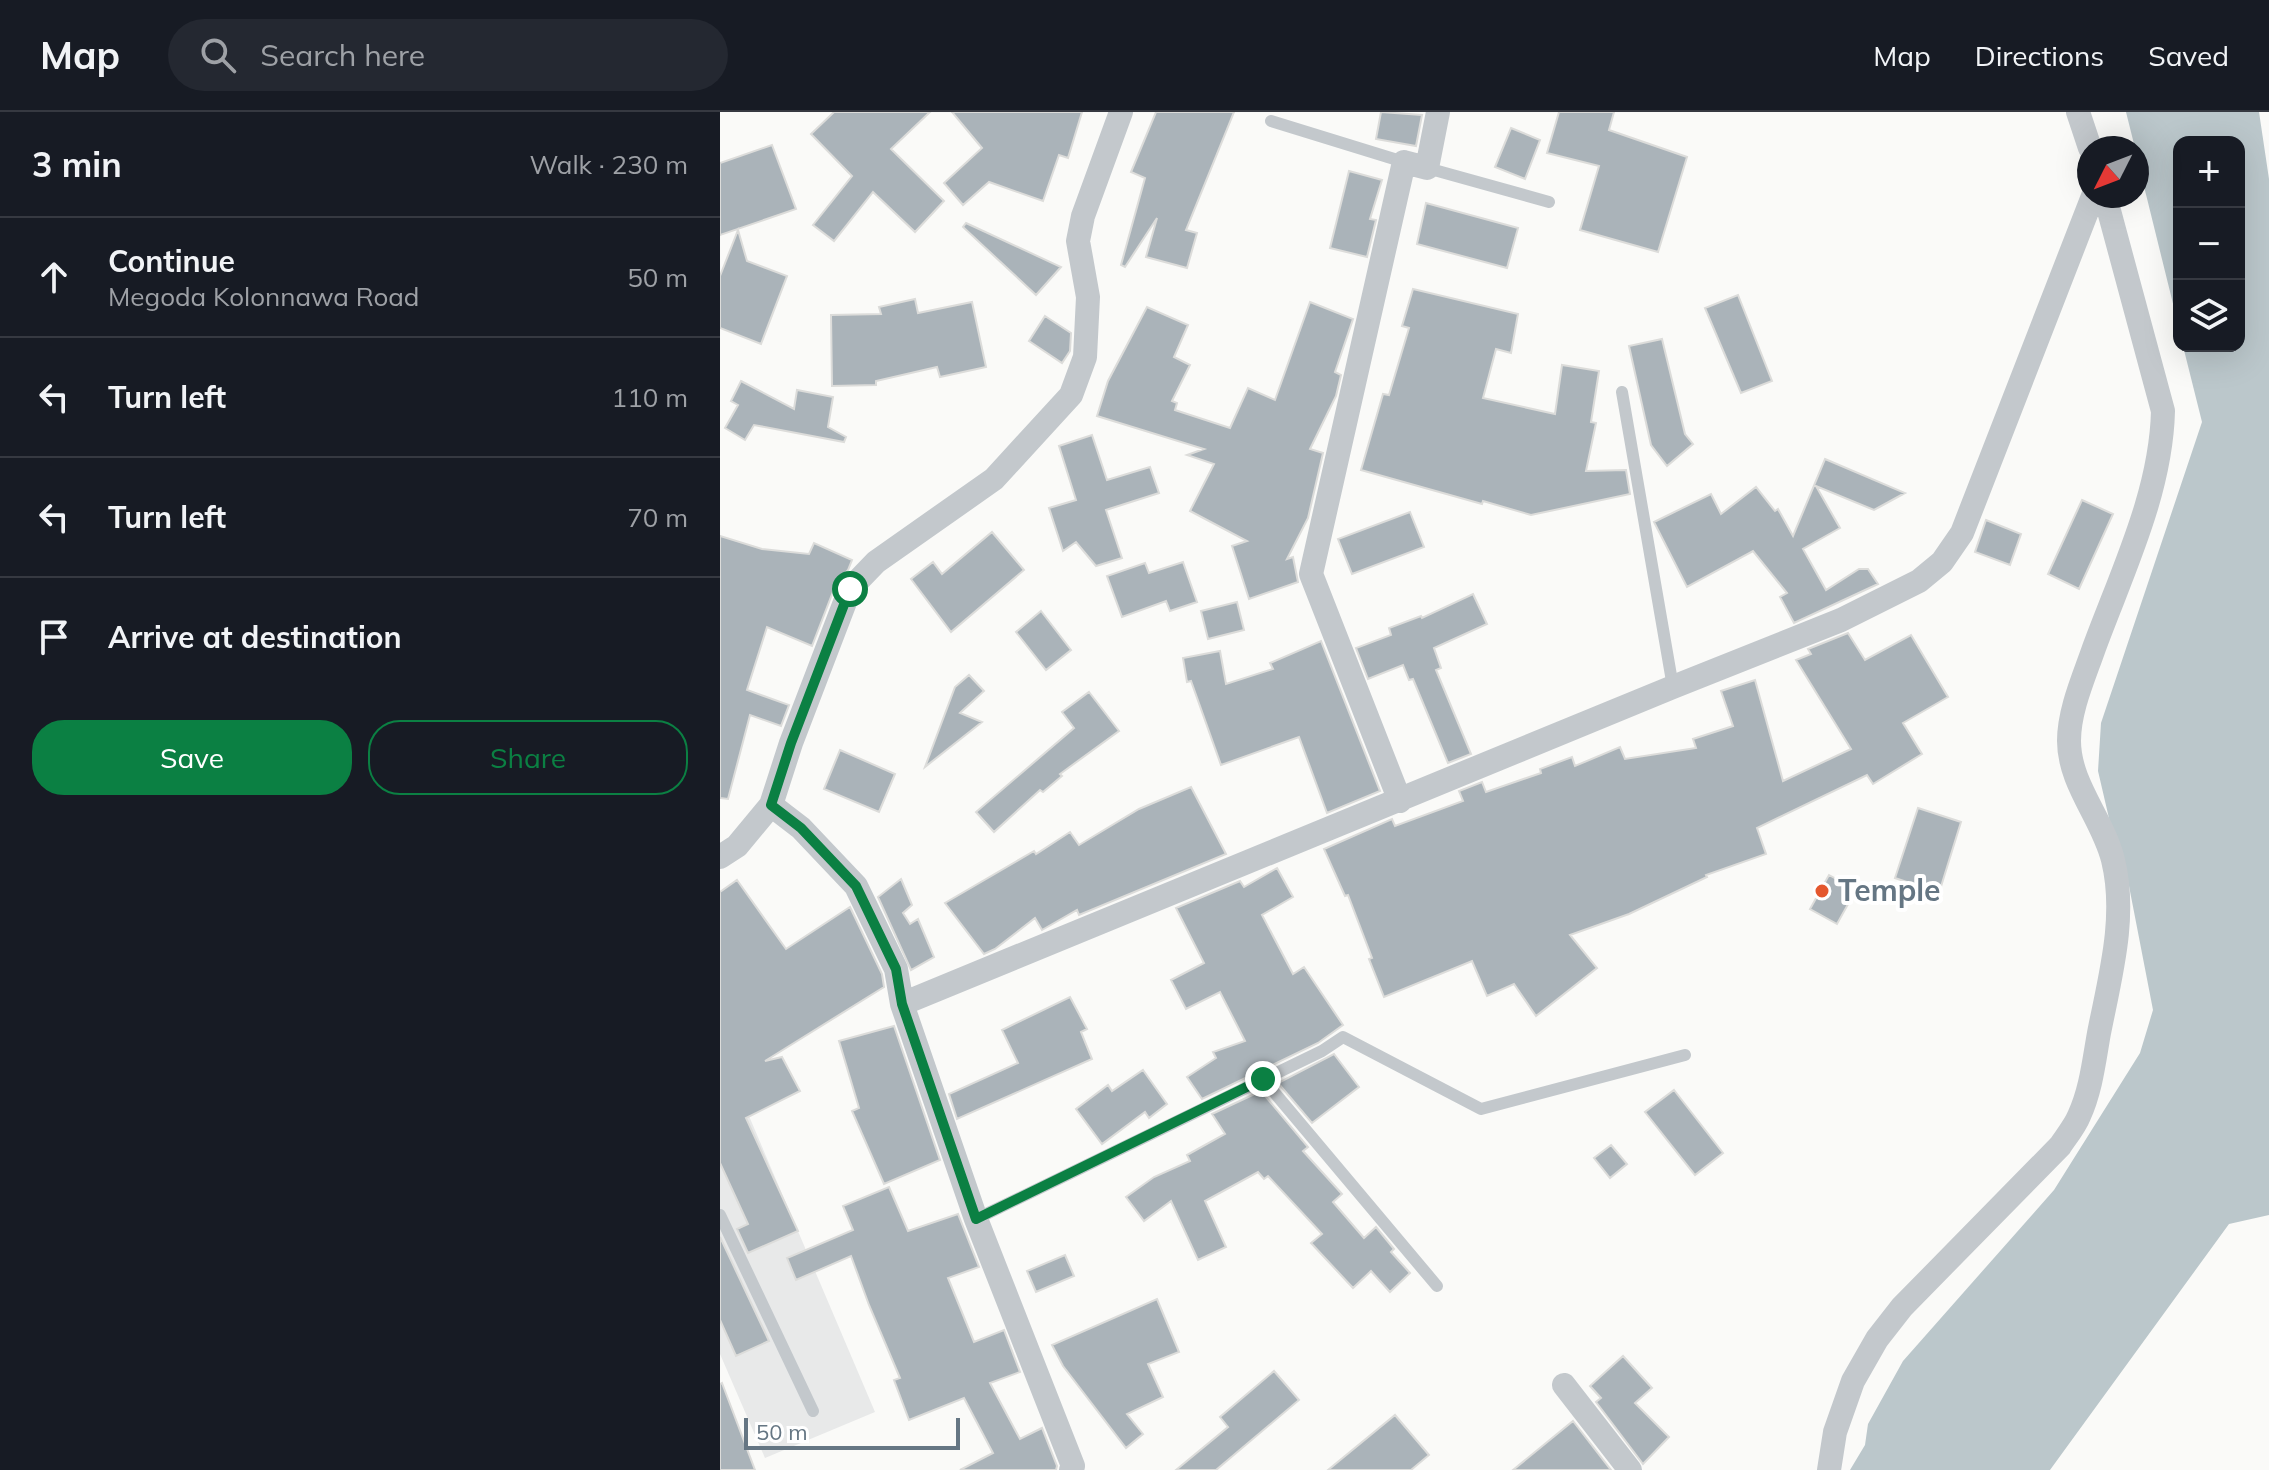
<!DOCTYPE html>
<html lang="en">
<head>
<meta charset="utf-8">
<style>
	body { margin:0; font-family:Mulish,sans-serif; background:#242831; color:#f1f3f6 }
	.controls { position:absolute; right:24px; top:24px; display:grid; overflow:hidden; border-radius:16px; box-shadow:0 8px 32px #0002 }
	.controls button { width:72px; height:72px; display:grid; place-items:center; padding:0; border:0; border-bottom:2px solid #363941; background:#171b24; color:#f1f3f6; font:40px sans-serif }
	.compass { position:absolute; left:1357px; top:24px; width:72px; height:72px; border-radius:50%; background:#171b24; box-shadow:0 8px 32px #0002; rotate:228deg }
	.scale { position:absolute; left:24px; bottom:20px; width:216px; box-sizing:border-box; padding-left:8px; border:4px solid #657683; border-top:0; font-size:22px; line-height:28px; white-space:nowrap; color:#657683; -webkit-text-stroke:6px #fff; paint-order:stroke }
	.stop { position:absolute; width:24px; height:24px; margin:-18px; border:6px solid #0b8043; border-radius:50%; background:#fff }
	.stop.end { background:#0b8043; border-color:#fff; box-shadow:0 2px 8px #0008 }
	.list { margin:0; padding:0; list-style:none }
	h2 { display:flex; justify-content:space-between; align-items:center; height:104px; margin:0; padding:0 32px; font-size:34px }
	h2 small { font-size:26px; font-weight:400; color:#9ea1a6 }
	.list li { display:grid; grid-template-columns:52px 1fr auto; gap:24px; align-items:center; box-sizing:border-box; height:120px; padding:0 32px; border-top:2px solid #363941 }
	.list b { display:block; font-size:30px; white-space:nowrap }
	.list p { margin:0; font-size:26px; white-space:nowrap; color:#9ea1a6 }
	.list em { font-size:26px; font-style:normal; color:#9ea1a6 }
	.actions { display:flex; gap:16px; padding:24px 32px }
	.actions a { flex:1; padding:18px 0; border:2px solid #0b8043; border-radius:32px; text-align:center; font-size:28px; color:#0b8043 }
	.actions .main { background:#0b8043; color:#fff }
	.icon { flex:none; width:44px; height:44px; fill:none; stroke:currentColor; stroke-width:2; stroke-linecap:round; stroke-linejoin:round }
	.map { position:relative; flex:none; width:1549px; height:1358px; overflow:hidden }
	header { display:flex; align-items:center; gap:48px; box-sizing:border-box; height:112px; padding:0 40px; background:#171b24; border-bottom:2px solid #363941 }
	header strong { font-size:38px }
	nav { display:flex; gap:44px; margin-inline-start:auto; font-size:28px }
	.search { width:560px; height:72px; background:#242831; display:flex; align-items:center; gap:20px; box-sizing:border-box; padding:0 28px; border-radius:44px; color:#9ea1a6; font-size:30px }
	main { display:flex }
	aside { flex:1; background:#171b24 }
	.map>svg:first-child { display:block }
</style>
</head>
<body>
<header>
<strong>Map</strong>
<div class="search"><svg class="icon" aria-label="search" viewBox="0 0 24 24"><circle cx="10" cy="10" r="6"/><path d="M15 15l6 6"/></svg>Search here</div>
<nav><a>Map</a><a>Directions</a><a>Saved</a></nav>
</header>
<main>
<aside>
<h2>3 min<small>Walk · 230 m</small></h2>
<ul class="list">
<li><svg class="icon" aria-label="ahead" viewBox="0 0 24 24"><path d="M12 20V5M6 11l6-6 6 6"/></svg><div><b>Continue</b><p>Megoda Kolonnawa Road</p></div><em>50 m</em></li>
<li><svg class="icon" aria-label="left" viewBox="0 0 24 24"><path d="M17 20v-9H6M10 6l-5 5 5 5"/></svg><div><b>Turn left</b></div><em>110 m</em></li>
<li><svg class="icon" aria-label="left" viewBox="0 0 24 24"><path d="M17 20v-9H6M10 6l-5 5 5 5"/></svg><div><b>Turn left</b></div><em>70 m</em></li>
<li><svg class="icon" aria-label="arrive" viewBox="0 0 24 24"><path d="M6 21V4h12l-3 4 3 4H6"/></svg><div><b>Arrive at destination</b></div></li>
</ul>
<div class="actions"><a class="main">Save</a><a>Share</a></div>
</aside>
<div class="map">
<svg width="1549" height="1358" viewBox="0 0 1549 1358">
	<rect width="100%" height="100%" fill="#fafaf8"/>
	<!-- built -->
	<path fill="#e8e9e9" d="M0 936 155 1300 45 1346 0 1242Z"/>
	<!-- water -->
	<path fill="#bbc7cb" d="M1406 0H1539L1549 67V1103L1509 1112 1330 1358H1130L1145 1333 1148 1312 1183 1249 1334 1078 1420 941 1433 898 1409 774 1395 732 1378 659 1381 611 1482 310 1463 234H1519V30H1459V216L1417 46V36H1415Z"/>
	<!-- building -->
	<path fill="#aab3b9" stroke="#dcdcda" stroke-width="2" d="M114 0H210L171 37 224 89 195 120 153 80 114 129 93 113 132 64 91 22Z
		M232 0H362L348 46 339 43 323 89 269 70 243 93 224 71 262 36Z
		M436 0H514L466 118 477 121 467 156 426 145 437 106 405 155 401 153 425 66 411 60Z
		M661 0 702 3 696 34 656 27Z
		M839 0H894L889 18 967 45 938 140 860 118 879 54 827 41Z
		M791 16 820 28 805 67 775 55Z
		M52 33 76 97 0 123V51Z
		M629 59 662 68 650 107 656 108 647 145 610 136Z
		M706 91 798 116 787 156 697 132Z
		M246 111 341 155 316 183 243 115Z
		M18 118 27 149 67 164 41 232 0 216V164Z
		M693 177 798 202 791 241 776 237 763 286 835 302 842 253 879 259 871 310 876 311 866 359 906 358 910 382 811 403 763 389 762 392 641 358 663 282 669 283 689 216 682 214Z
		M1018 183 1052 269 1021 281 985 196Z
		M195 187 198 201 252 190 266 255 220 265 217 255 156 269V273L112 274 111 203 161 202 159 195Z
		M590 190 633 207 615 260 621 263 616 284 590 337 603 341 588 406 567 447 573 445 578 470 529 487 512 434 527 429 470 399 494 352 467 343 484 337 377 304 388 269 427 195 468 213 454 245 470 253 452 289 457 291 455 298 510 316 528 276 555 288Z
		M325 204 351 221 350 239 342 251 309 229Z
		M942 227 965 322 973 332 947 354 931 333 909 234Z
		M21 269 74 297 77 278 113 285 108 315 126 325 124 330 34 313 25 328 5 316 18 293 11 289Z
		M372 323 387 368 430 355 439 381 386 398 402 446 376 454 356 430 343 439 329 396 356 388 339 334Z
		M1105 347 1185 381 1154 398 1096 374 1120 416 1083 437 1106 478 1139 457H1148L1158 472 1074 511 1060 485 1067 481 1033 439 967 475 934 410 991 382 1001 402 1036 375 1055 399 1058 397 1073 424Z
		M1362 388 1393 402 1359 477 1328 462Z
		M690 400 704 435 632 462 618 427Z
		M1266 408 1301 422 1290 453 1255 440Z
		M272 420 304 458 231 520 191 467 213 450 222 462Z
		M0 424 42 437 89 442 94 431 132 448 128 458 116 472 92 534 47 515 27 578 69 593 61 614 30 603 8 687 0 686Z
		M463 450 477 490 450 499 446 489 402 505 387 464 425 451 429 461Z
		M753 482 767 512 714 536 721 556 716 558 751 642 728 651 693 567 689 568 683 553 648 567 636 536 671 523 669 516 701 504 702 506Z
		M517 490 524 518 488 527 481 499Z
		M321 499 351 538 326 558 296 520Z
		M1128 521 1145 548 1191 523 1228 585 1183 611 1202 642 1153 672 1147 663 1037 716 1046 742 986 763 987 765 909 802 850 823 877 856 816 904 794 872 767 884 752 849 664 885 649 847 652 846 628 783 625 784 604 737 672 707 675 714 743 689 739 679 762 670 766 680 821 661 820 657 852 645 855 654 900 635 905 647 976 636 973 627 1013 614 1001 579 1035 568 1063 669 1131 637 1076 548 1091 542 1088 537Z
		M601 529 660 679 607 701 579 625 501 653 471 569 467 570 463 546 500 539 506 572 553 557 550 551Z
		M249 563 264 579 240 601 262 610 205 655 235 575Z
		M369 580 399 619 340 662 342 664 323 680 320 678 274 720 256 700 354 616 342 600Z
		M120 638 175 662 159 700 104 677Z
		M471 675 506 742 359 803 357 798 322 818 315 806 275 837 264 842 225 791 314 739 316 742 350 720 359 733 419 697Z
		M1198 696 1241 710 1219 781 1175 766Z
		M557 756 573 785 542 803 573 862 584 855 623 913 598 931 482 987 467 965 496 946 493 940 525 929 500 880 466 897 451 868 484 851 456 796 520 769 524 775Z
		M1109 763 1136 778 1117 812 1090 797Z
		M181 767 192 793 183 801 190 812 198 807 214 845 191 858 158 785Z
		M17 768 66 837 130 795 162 862 164 875 45 949 62 945 80 979 26 1006 78 1119 28 1141 17 1117 28 1112 0 1051V780Z
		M350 885 367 917 361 920 372 947 237 1007 229 982 298 951 282 918Z
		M174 914 220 1048 164 1072 132 999 139 996 119 929Z
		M614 942 639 975 592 1011 558 971Z
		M423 958 447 992 429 1006 425 1000 382 1032 356 997 388 973 392 979Z
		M954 978 1003 1041 975 1063 925 1000Z
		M541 979 588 1035 583 1039 622 1082 613 1090 644 1126 656 1115 674 1137 671 1140 690 1161 670 1180 651 1159 633 1176 591 1131 602 1122 548 1064 544 1067 538 1060 485 1089 506 1135 478 1148 451 1089 424 1109 406 1085 434 1065 470 1049 467 1043 505 1022 492 1002Z
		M891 1033 907 1052 890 1066 874 1046Z
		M169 1075 188 1119 238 1102 259 1155 228 1166 254 1230 284 1218 300 1260 270 1271 300 1327 322 1316 337 1354 336 1358H240L273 1341 244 1286 189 1308 174 1268 180 1266 149 1193 131 1144 76 1168 67 1146 133 1118 123 1094Z
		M0 1125 49 1229 16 1244 0 1208Z
		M345 1143 354 1164 316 1180 307 1159Z
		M437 1187 459 1240 428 1252 443 1285 407 1302 423 1322 406 1336 343 1254 332 1233Z
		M903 1244 932 1276 915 1291 949 1325 923 1352 876 1290 881 1286 870 1274Z
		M554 1259 579 1288 496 1358H456L508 1315 500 1305Z
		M2 1271 35 1358H0V1272Z
		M675 1303 709 1343 691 1358H608Z
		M853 1309 891 1358H793Z"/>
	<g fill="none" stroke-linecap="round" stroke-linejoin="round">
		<!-- lane -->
		<path stroke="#c3c8cc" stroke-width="12" d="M551 9 684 50
			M707 56 829 90
			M902 280 953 575
			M543 967 717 1174
			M0 1103 93 1299
			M256 1107 602 939 623 925 761 997 965 943"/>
		<!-- street -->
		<path stroke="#c3c8cc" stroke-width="24" d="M1358 0 1370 36
			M680 689 591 462 684 50 707 56 718 0
			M51 693 81 716 136 774 176 857 182 892 256 1107 353 1354 351 1358
			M0 745 17 734 51 693 71 631 130 477 156 450 274 367 351 283 365 245 368 185 358 129 363 104 401 0
			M182 892 953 575 1121 508 1199 469 1222 450 1242 421 1373 84
			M844 1273 910 1358
			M1109 1358 1115 1320 1133 1269 1157 1227 1182 1195 1340 1034C1346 1025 1355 1014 1359 1004 1371 978 1374 949 1379 921 1390 865 1407 805 1393 748 1383 707 1349 672 1349 629 1349 598 1364 565 1374 536 1402 460 1441 381 1443 299L1385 84"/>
	</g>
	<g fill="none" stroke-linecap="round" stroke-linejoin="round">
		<!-- route -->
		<path stroke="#0b8043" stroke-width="10" d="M130 477 71 631 51 693 81 716 136 774 176 857 182 892 256 1107 543 967"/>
	</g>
	<!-- markers -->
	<circle fill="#e4572e" stroke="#fff" stroke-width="3" cx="1102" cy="779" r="8"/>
	<g text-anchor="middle" stroke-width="8" stroke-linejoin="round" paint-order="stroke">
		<!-- poi labels -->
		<g font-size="30" font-weight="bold" fill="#657683" stroke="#fff" text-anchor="start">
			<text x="1118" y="789">Temple</text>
		</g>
	</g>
</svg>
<div class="controls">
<button>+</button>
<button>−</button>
<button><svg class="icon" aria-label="layers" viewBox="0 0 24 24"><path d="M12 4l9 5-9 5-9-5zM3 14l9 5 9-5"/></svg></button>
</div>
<svg class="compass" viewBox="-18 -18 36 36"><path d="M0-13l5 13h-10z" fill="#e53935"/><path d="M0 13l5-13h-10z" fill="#9ea1a6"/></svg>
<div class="scale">50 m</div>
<div class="stop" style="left:130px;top:477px"></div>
<div class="stop end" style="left:543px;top:967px"></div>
</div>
</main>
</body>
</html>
